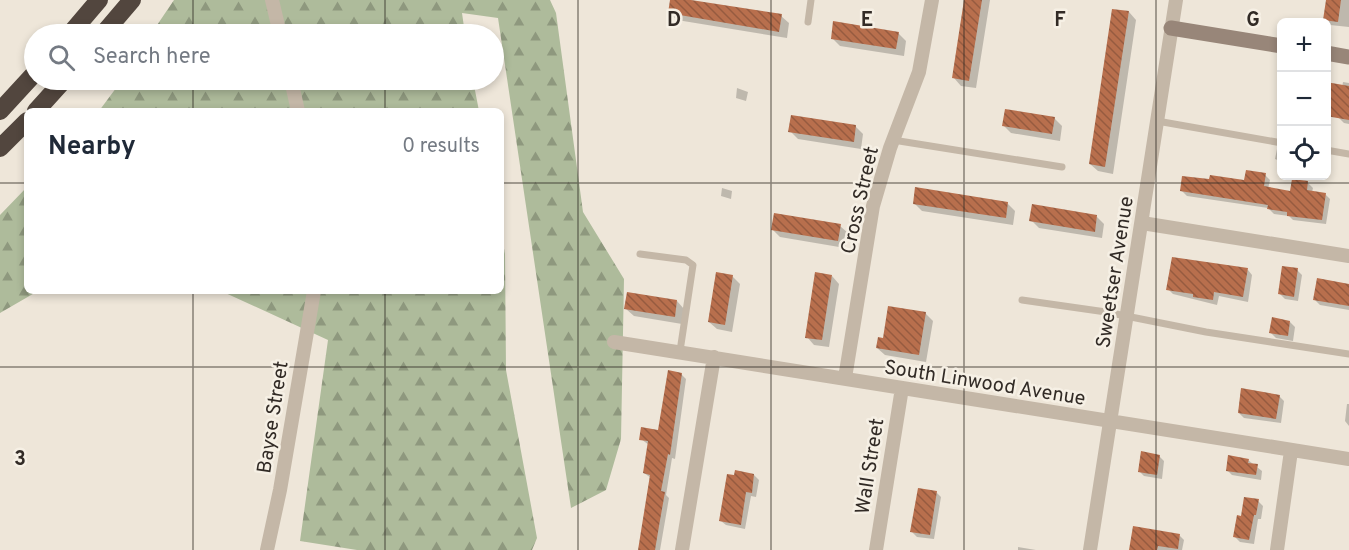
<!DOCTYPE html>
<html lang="en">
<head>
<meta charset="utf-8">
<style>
	body { margin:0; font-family:Overpass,sans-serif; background:#f6f6f7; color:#1f2937 }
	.controls { position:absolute; right:18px; top:18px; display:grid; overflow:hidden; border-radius:9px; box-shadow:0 3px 9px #0003 }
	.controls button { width:54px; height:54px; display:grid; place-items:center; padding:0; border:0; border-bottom:2px solid #e0e1e3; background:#fff; color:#1f2937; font:30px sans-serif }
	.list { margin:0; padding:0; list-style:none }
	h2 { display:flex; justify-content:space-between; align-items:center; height:78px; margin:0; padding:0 24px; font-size:26px }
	h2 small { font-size:20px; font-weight:400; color:#747a83 }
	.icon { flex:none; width:33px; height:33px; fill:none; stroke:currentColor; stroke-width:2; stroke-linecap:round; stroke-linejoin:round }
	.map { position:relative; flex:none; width:1349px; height:550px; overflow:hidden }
	.search { position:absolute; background:#fff; box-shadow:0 3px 9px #0003; left:24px; top:24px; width:480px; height:66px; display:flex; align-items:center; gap:15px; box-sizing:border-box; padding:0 21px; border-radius:33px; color:#747a83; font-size:22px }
	.panel { position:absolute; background:#fff; box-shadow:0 3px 9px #0003; left:24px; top:108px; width:480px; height:186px; border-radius:9px }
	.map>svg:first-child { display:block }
</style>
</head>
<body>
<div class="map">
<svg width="1349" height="550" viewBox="0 0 1349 550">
	<defs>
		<pattern id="forest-firs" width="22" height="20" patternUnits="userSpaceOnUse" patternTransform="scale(1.5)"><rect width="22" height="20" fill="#aebb9b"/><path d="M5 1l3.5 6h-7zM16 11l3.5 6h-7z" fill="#8e987e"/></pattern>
		<pattern id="building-back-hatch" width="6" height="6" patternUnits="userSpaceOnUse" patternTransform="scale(1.5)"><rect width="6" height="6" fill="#b86f4d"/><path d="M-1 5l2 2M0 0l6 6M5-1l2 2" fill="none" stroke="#965b40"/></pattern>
	</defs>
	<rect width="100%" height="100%" fill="#eee6d9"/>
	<!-- forest -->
	<path fill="url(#forest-firs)" d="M174 0H550L556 13 583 212 624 279 621 439 606 490 571 508 498 18 462 13 465 34H151Z
		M122 80H473L479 111H99Z
		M27 187V291H38L0 313V215Z
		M501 233 505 254 506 370 537 538 532 550H357L300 541 328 340 221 291H501Z"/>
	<!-- shadow -->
	<path fill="#0003" d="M671 0 781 16 789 23 787 38 677 20 670 13Z
		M966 0H990L976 88 961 86 954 78Z
		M1328 0H1349V27L1330 25 1325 20Z
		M1129 12 1136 20 1113 174 1098 171 1090 164Z
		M898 33 906 41 904 56 840 46 832 38Z
		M1343 82 1349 83V124L1344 123 1337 116Z
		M737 88 748 92 746 101 736 98Z
		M1054 118 1062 126 1060 141 1011 133 1003 125Z
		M855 126 863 134 861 149 798 139 790 131Z
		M1277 149H1282V162L1275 159Z
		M1265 175 1270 180 1268 189 1292 192 1308 183 1313 188 1312 192 1325 194 1330 199 1326 224 1293 220 1289 216 1274 214 1268 208 1187 196 1182 191 1246 182Z
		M722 188 732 191 731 199 721 196Z
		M914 203H1007L1015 211 1013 225 922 211Z
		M1096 216 1104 224 1102 238 1039 228 1031 220Z
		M840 226 848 233 845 248 780 237 773 230Z
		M1248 270 1252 275 1248 302 1219 296 1217 305 1173 294 1168 289Z
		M1297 270 1302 275 1298 301 1285 299 1280 294Z
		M732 276 740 284 732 332 717 329 709 322Z
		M832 276 839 284 829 347 814 345 807 337Z
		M1349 285V310L1320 305 1315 300Z
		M677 301 684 309 682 324 634 316 626 309Z
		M925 313 933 321 926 362 885 355 877 348 884 340Z
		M1290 322 1295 327 1293 341 1276 338 1271 333Z
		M681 374 686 379 675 459 672 458 666 495 669 498 660 550H640L651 478 644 473 649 445 641 439 659 432Z
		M1279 396 1284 401 1281 423 1244 418 1239 413Z
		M1347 404H1349V426L1345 421Z
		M1159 456 1164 461 1162 479 1144 476 1139 471Z
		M1248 460 1262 471 1261 480 1232 475 1227 470Z
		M754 475 759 480 756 497 751 496 745 529 726 525 721 521Z
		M936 492 941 497 934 539 917 537 912 532Z
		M1258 501 1263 506 1261 519H1258L1254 544 1240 542 1235 537 1242 518Z
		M1180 536 1184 540 1182 550H1132Z
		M1018 547 1036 550H1018Z"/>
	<!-- building -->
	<path fill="url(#building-back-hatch)" d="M670 0H691L782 14 779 32 668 13Z
		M964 0H982L969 81 952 78Z
		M1326 0H1341L1338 22 1323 20Z
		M1112 9 1129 11 1105 167 1089 164Z
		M833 21 899 32 896 49 831 39Z
		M1326 82 1349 86V120L1326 116Z
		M1005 109 1055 117 1052 134 1002 126Z
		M791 115 856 125 854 142 788 132Z
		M1246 170 1266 173 1264 186 1290 191 1292 179 1308 181 1307 190 1326 193 1322 220 1287 216V212L1267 209 1268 205 1180 191 1182 176 1209 179 1210 175 1244 180Z
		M915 187 1008 202 1006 218 913 204Z
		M1032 204 1097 215 1095 232 1029 221Z
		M774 213 841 224 838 241 771 230Z
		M1172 257 1248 268 1243 297 1214 292 1213 300 1193 297V294L1166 290Z
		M1282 266 1298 268 1294 297 1278 294Z
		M716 272 733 275 725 325 708 322Z
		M815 272 832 275 822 340 805 338Z
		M1317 278 1349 284V306L1313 300Z
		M627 292 677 300 675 317 624 309Z
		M888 306 926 312 919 355 876 348 878 337 883 338Z
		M1272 317 1290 321 1288 336 1269 333Z
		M668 370 682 373 670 455 668 454 661 491 665 492 659 526 655 550H638L650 475 643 473 648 441 639 440 641 427 658 430Z
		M1241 388 1280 395 1276 419 1238 413Z
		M1141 451 1160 455 1157 475 1138 472Z
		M1228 455 1249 459 1248 463 1258 464 1256 475 1226 471Z
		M735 470 754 474 752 493 746 492 741 525 719 521 727 474 734 475Z
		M918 488 937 491 930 535 910 532Z
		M1244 497 1259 499 1256 515H1254L1249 540 1233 537 1237 515 1241 516Z
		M1133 526 1180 534 1178 549 1158 546 1157 550H1129Z"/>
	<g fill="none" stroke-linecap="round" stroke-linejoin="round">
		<!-- lane -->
		<path stroke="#c4b7a7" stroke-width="7" d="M808 22 811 0
			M1157 121 1282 143
			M893 140 1062 167
			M1326 150 1349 154
			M640 254 686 260 693 265 680 351
			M1022 300 1106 312 1206 332 1349 354"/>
		<!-- street -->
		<path stroke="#c4b7a7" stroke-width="14" d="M272 0 280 34
			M291 80 298 111
			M1142 223 1349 256
			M614 342 1349 459
			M845 378 873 206 890 148 919 72 932 0
			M267 550 280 490 314 291
			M682 550 714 357
			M876 550 902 388
			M1090 550 1176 0
			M1277 550 1291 451"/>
		<!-- secondary -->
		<path stroke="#988679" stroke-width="15" d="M1171 28 1282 46
			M1326 53 1349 57"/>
		<!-- highway -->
		<path stroke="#52463e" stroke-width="18" d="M70 34 99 0
			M103 34 132 0
			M0 111 34 74
			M36 111 64 80
			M0 148 27 121"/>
	</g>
	<!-- grid -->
	<path fill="none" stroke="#322b26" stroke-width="1.5" stroke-opacity="0.55" d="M193 0V34M385 0V34M578 0V550M771 0V550M964 0V550M1156 0V550M193 80V111M385 80V111M0 183H27M501 183H1349M193 291V550M385 291V550M0 367H1349"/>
	<g text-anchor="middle" stroke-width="5" stroke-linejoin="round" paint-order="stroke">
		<!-- street labels -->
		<g font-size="20" fill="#322b26" stroke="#f6f0e5">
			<text transform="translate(859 200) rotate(-77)" y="7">Cross Street</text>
			<text transform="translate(1114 272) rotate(-81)" y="7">Sweetser Avenue</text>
			<text transform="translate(985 382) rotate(9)" y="7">South Linwood Avenue</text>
			<text transform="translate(272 417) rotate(-81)" y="7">Bayse Street</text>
			<text transform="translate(869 466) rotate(-81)" y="7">Wall Street</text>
		</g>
	</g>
	<g font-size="20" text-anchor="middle" font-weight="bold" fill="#322b26" stroke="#f6f0e5" stroke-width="5" stroke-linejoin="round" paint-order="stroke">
		<text x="674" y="26">D</text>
		<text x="867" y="26">E</text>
		<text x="1060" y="26">F</text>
		<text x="1253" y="26">G</text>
		<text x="20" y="465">3</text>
	</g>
</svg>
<div class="controls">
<button>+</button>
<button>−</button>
<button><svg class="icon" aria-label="locate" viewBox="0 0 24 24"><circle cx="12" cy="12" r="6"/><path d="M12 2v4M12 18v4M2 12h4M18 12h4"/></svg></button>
</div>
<div class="search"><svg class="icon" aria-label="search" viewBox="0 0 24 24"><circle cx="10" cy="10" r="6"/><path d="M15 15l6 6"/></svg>Search here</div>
<section class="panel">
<h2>Nearby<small>0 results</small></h2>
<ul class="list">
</ul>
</section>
</div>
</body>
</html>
